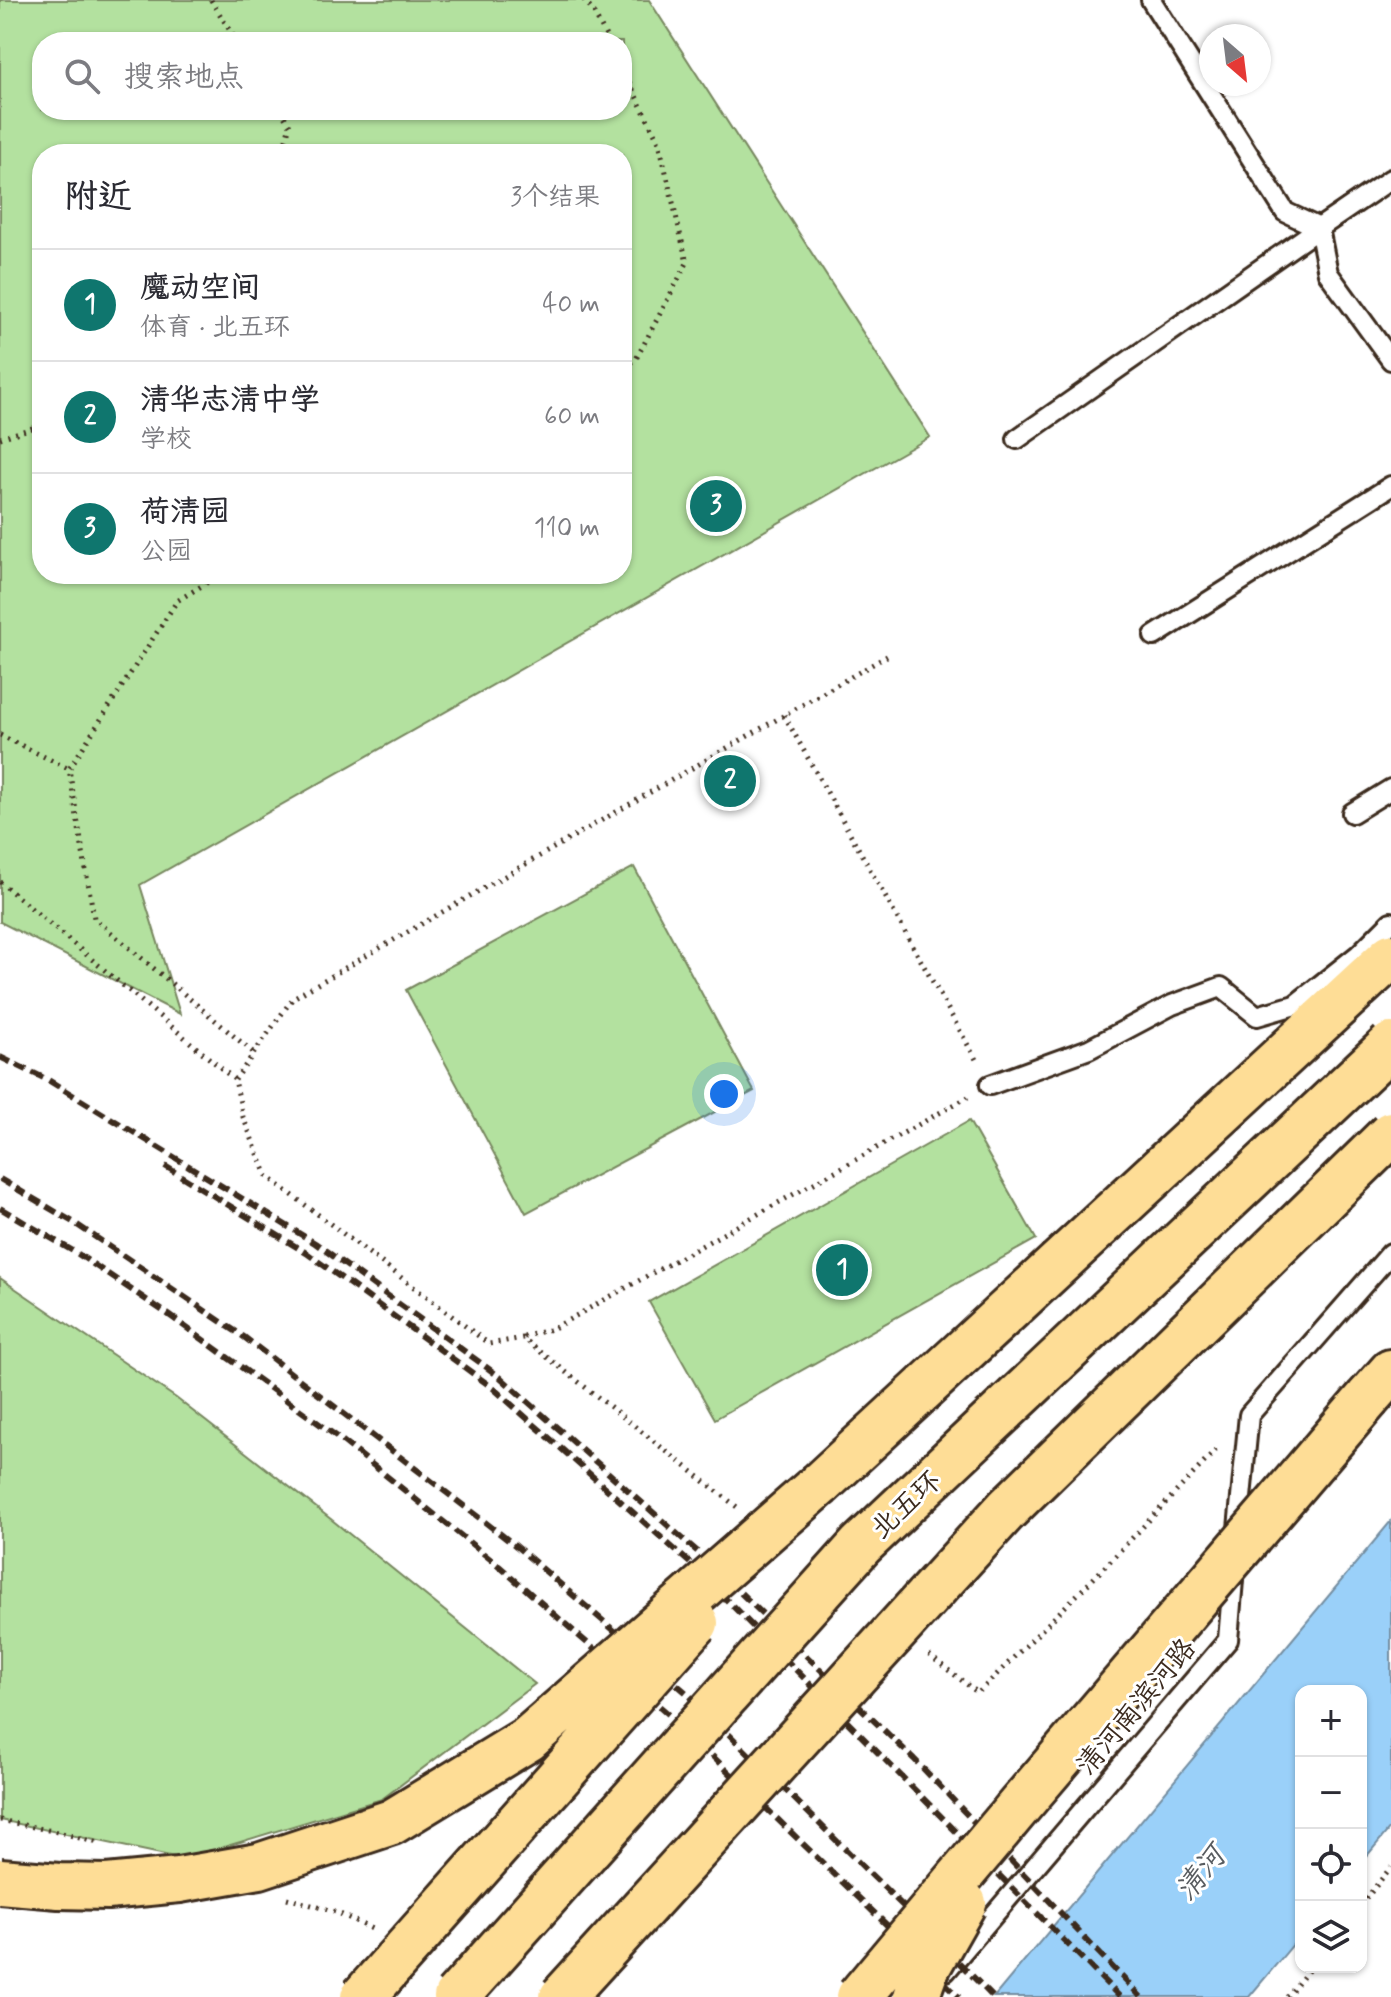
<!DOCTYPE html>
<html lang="zh">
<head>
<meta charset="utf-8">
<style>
	body { margin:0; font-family:Mynerve,"LXGW WenKai TC",sans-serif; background:#f2f2f3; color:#2b2b33 }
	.controls { position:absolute; right:24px; bottom:24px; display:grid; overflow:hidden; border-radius:16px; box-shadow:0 2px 6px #0004 }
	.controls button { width:72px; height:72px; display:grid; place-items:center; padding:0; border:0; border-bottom:2px solid #e1e1e2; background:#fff; color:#2b2b33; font:40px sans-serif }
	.compass { position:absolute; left:1199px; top:24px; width:72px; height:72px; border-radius:50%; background:#fff; box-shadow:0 2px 6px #0004; rotate:152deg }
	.you { position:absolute; left:724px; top:1094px; width:28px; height:28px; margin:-20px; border:6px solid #fff; border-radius:50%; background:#1a73e8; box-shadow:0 0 0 12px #1a73e833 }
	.badge { display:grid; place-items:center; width:52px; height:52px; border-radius:50%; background:#0f766e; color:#fff; font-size:26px; font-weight:700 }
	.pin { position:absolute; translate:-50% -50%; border:4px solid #fff; box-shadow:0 2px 8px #0006 }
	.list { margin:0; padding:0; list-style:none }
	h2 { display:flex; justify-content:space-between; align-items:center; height:104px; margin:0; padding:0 32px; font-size:34px }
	h2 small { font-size:26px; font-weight:400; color:#7c7c81 }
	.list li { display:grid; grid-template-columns:52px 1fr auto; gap:24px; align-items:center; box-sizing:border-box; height:112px; padding:0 32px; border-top:2px solid #e1e1e2 }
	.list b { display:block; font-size:30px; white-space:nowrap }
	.list p { margin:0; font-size:26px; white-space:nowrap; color:#7c7c81 }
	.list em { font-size:26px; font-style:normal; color:#7c7c81 }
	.icon { flex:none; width:44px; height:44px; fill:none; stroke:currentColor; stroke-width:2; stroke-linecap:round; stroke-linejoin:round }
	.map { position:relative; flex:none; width:1391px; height:1997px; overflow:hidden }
	.search { position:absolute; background:#fff; box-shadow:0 2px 6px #0004; left:32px; top:32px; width:600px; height:88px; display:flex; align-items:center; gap:20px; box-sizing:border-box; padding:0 28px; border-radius:32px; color:#7c7c81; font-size:30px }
	.panel { position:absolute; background:#fff; box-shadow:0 2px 6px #0004; left:32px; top:144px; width:600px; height:440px; border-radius:32px }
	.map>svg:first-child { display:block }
</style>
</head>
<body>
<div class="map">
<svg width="1391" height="1997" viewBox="0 0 1391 1997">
	<rect width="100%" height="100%" fill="#fff"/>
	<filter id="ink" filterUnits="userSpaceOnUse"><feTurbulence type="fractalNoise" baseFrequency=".0125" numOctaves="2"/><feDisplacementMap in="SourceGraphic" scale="16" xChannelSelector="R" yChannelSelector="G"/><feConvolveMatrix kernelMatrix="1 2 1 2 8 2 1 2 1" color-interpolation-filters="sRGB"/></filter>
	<g filter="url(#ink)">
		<!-- green -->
		<path fill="#b3e19f" stroke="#77865e" stroke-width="2" fill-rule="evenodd" d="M0 0H649L930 437 140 885 180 1014 0 922ZM622 42V110H42V42ZM42 154H622V574H42Z
			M634 867 754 1091 526 1213 406 990Z
			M969 1121 1036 1239 715 1419 649 1302Z
			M0 1278 176 1398 332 1520 535 1684 382 1799 184 1859 0 1820Z"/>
		<!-- water -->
		<path fill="#9ad0f9" stroke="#748ea1" stroke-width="2" d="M1391 1521V1827L1361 1863V1691H1301V1935L1249 1997H994Z"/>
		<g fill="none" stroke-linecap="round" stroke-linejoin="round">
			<defs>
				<path id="lane" d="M1151 0 1285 212 1319 228
					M1391 179 1319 228 1328 273 1391 360
					M1017 439 1319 228
					M1154 636 1391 486
					M1352 813 1391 789
					M990 1085 1089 1049 1172 1005 1221 987 1257 1016 1295 1005 1358 955 1391 922
					M1237 1539 1249 1415 1391 1253
					M946 1971 1228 1640 1234 1568"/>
				<path id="highway" d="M1368 1398 1391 1372
					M820 1484 1391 956"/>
			</defs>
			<!-- lane casing -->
			<use href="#lane" stroke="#3b2a1e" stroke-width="24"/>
			<!-- highway casing -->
			<use href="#highway" stroke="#3b2a1e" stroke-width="50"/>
			<!-- path -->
			<path stroke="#3b2a1e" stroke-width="5" stroke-dasharray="2 6" stroke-linecap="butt" d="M211 0 237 42
				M584 0 594 13 609 42
				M622 68 659 142 687 263 636 359 622 368
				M280 110 290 125 282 154
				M0 438 42 425
				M221 574 177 601 69 769 94 918 254 1053
				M784 715 978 1063
				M0 735 69 769
				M0 882 235 1080 243 1117 267 1176 489 1344 523 1338 737 1507
				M235 1080 293 998 887 656
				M524 1337 554 1328 968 1097
				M929 1655 978 1693 1093 1579 1218 1448
				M0 1820 62 1833 101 1844
				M287 1898 336 1912 372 1929
				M1361 1905 1391 1867
				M1287 1997 1311 1967"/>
			<!-- lane -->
			<use href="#lane" stroke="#fff" stroke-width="18"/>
			<!-- highway -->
			<use href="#highway" stroke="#fedd96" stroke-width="44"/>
			<!-- rail -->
			<path stroke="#3b2a1e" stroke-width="6" stroke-dasharray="12 6" stroke-linecap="butt" d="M0 1057 48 1080 315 1243 500 1377 699 1553 914 1759 1141 1997
				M165 1166 308 1254 493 1388 690 1563 1120 1997
				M0 1179 73 1222 244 1337 516 1546 689 1695 909 1912 993 1997
				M0 1208 78 1254 169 1315 339 1438 499 1566 673 1718 893 1931 959 1997"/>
			<defs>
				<path id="highway-bridge" d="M0 1881 59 1886 107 1887 179 1880 259 1866 392 1822 528 1739 820 1484
					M363 1997 696 1623
					M456 1997 861 1545 1391 1045
					M562 1997 1007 1509 1391 1134
					M859 1997 1020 1805 1368 1398
					M916 1997 926 1970 964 1903"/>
			</defs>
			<!-- highway-bridge casing -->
			<use href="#highway-bridge" stroke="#3b2a1e" stroke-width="50" stroke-linecap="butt"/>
			<!-- highway-bridge -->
			<use href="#highway-bridge" stroke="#fedd96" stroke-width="44"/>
		</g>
	</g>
	<g text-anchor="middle" stroke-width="6" stroke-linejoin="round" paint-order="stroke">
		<!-- street labels -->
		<g font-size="28" fill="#3b2a1e" stroke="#fff">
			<text transform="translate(905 1504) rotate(-43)" y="10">北五环</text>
			<text transform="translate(1135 1706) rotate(-50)" y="10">清河南滨河路</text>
		</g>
		<!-- water labels -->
		<g font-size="30" font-style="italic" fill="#585c60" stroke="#fff">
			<text transform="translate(1200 1873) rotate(-51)" y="10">清河</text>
		</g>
	</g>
</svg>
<div class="controls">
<button>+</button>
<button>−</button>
<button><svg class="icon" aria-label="locate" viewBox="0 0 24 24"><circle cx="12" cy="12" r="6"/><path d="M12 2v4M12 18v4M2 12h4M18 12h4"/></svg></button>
<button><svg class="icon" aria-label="layers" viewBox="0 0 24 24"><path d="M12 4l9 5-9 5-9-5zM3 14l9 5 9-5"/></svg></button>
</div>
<svg class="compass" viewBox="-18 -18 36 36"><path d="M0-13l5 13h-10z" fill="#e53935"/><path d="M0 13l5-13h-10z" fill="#7c7c81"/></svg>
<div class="you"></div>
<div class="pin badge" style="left:842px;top:1270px">1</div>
<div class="pin badge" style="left:730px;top:781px">2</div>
<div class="pin badge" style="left:716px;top:506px">3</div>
<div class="search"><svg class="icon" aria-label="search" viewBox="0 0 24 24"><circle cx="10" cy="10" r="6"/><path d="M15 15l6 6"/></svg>搜索地点</div>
<section class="panel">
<h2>附近<small>3个结果</small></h2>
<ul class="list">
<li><span class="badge">1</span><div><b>魔动空间</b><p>体育 · 北五环</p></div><em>40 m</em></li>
<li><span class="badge">2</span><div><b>清华志清中学</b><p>学校</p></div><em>60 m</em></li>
<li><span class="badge">3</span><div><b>荷清园</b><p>公园</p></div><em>110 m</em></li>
</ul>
</section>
</div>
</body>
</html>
